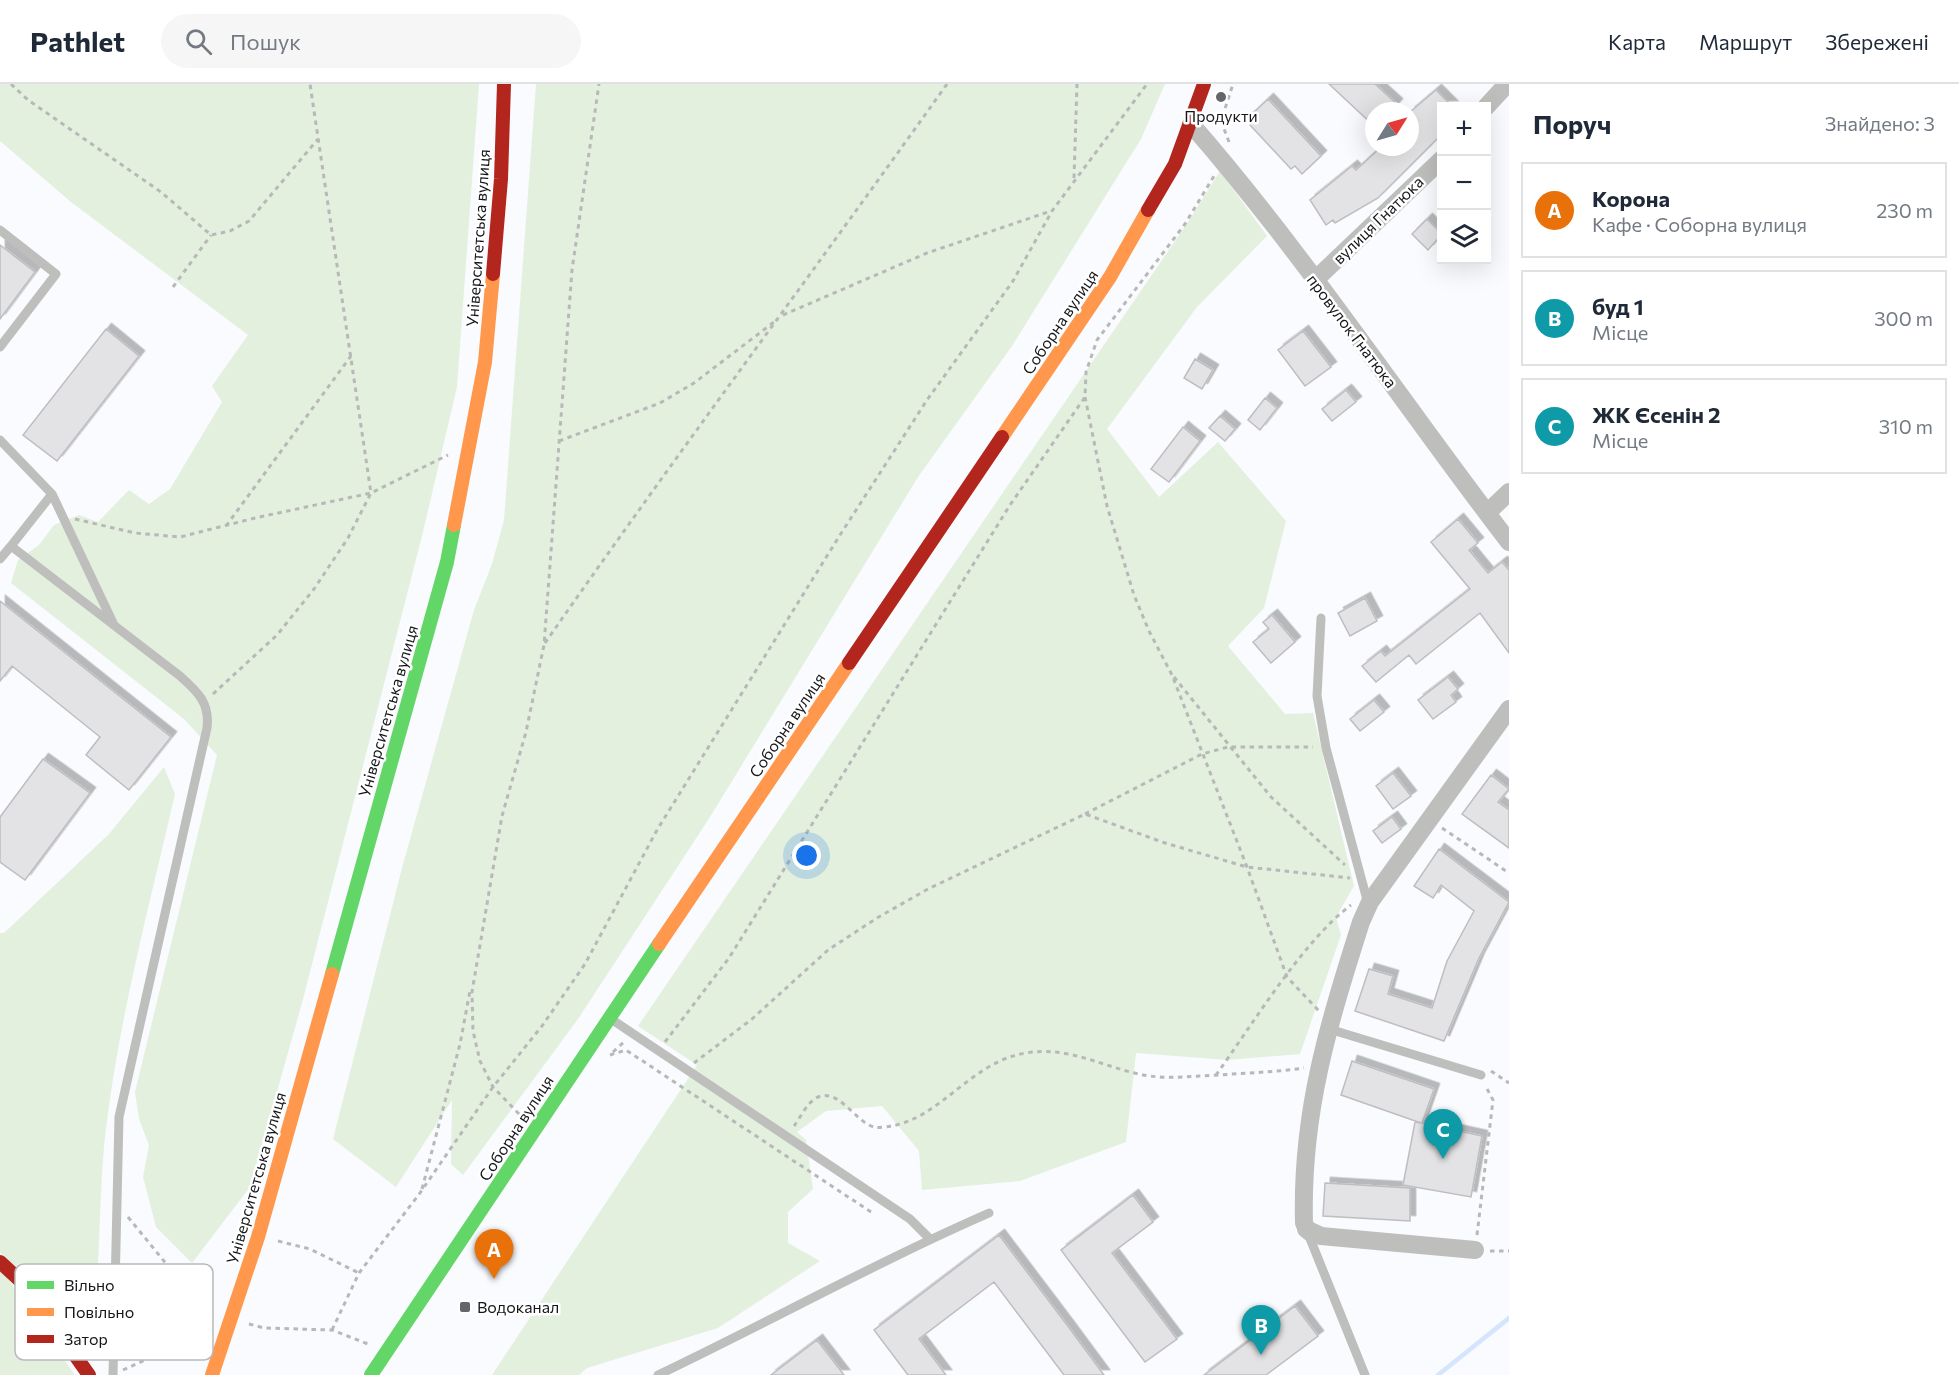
<!DOCTYPE html>
<html lang="uk">
<head>
<meta charset="utf-8">
<style>
	body { margin:0; font-family:Commissioner,sans-serif; background:#f6f6f7; color:#1f2937 }
	.controls { position:absolute; right:18px; top:18px; display:grid; overflow:hidden; border-radius:0px; box-shadow:0 6px 24px #0002 }
	.controls button { width:54px; height:54px; display:grid; place-items:center; padding:0; border:0; border-bottom:2px solid #e0e1e3; background:#fff; color:#1f2937; font:30px sans-serif }
	.compass { position:absolute; left:1365px; top:18px; width:54px; height:54px; border-radius:50%; background:#fff; box-shadow:0 6px 24px #0002; rotate:53deg }
	.you { position:absolute; left:807px; top:772px; width:21px; height:21px; margin:-15px; border:4px solid #fff; border-radius:50%; background:#1a73e8; box-shadow:0 0 0 9px #1a73e833 }
	.badge { display:grid; place-items:center; width:39px; height:39px; border-radius:50%; background:#ea580c; color:#fff; font-size:20px; font-weight:700 }
	.pin { position:absolute; translate:-50% -50px; filter:drop-shadow(0 2px 3px #0008) }
	.pin::after { content:''; position:absolute; top:32px; width:21px; height:18px; background:inherit; clip-path:polygon(0 0,100% 0,50% 100%) }
	.list { margin:0; padding:0; list-style:none }
	h2 { display:flex; justify-content:space-between; align-items:center; height:78px; margin:0; padding:0 24px; font-size:26px }
	h2 small { font-size:20px; font-weight:400; color:#747a83 }
	.list li { display:grid; grid-template-columns:39px 1fr auto; gap:18px; align-items:center; box-sizing:border-box; height:96px; margin:0 12px 12px; padding:0 12px; border:2px solid #e0e1e3; border-radius:0px }
	.list b { display:block; font-size:22px; white-space:nowrap }
	.list p { margin:0; font-size:20px; white-space:nowrap; color:#747a83 }
	.list em { font-size:20px; font-style:normal; color:#747a83 }
	.icon { flex:none; width:33px; height:33px; fill:none; stroke:currentColor; stroke-width:2; stroke-linecap:round; stroke-linejoin:round }
	.map { position:relative; flex:none; width:1509px; height:1291px; overflow:hidden }
	header { display:flex; align-items:center; gap:36px; box-sizing:border-box; height:84px; padding:0 30px; background:#fff; border-bottom:2px solid #e0e1e3 }
	header strong { font-size:28px }
	nav { display:flex; gap:33px; margin-inline-start:auto; font-size:21px }
	.search { width:420px; height:54px; background:#f6f6f7; display:flex; align-items:center; gap:15px; box-sizing:border-box; padding:0 21px; border-radius:33px; color:#747a83; font-size:22px }
	main { display:flex }
	aside { flex:1; background:#fff }
	.map>svg:first-child { display:block }
</style>
</head>
<body>
<header>
<strong>Pathlet</strong>
<div class="search"><svg class="icon" aria-label="search" viewBox="0 0 24 24"><circle cx="10" cy="10" r="6"/><path d="M15 15l6 6"/></svg>Пошук</div>
<nav><a>Карта</a><a>Маршрут</a><a>Збережені</a></nav>
</header>
<main>
<div class="map">
<svg width="1509" height="1291" viewBox="0 0 1509 1291">
	<defs>
		<filter id="shadow"><feDropShadow dx="5.5" dy="-5.5" stdDeviation="0" flood-color="#0004"/></filter>
	</defs>
	<rect width="100%" height="100%" fill="#f9fbfe"/>
	<!-- green -->
	<path fill="#e3f0de" d="M0 0H479L457 303 422 452 302 919 250 1103 192 1179 156 1143 143 1093 149 1061 139 1035 135 1008 217 671 184 635 11 499 18 476 39 461 54 441 79 431 98 438 129 406 149 420 170 405 222 318 212 302 248 251 71 118 0 57Z
		M536 0H1165L1141 55 1012 262 918 393 710 733 578 935 463 1091 451 1080 452 1016 396 1103 333 1055 402 784 474 526 492 480 504 436Z
		M1220 87 1267 152 1197 223 1107 345 1159 413 1218 358 1286 437 1264 524 1228 562 1285 630 1313 629 1354 802 1336 833 1341 851 1300 970 1228 976 1136 969 1126 1058 1020 1097 922 1106 919 1067 882 1022 826 1027 797 1048 806 1056 813 1105 788 1128V1159L820 1177 718 1244 587 1284 579 1291H492L697 981 638 942 1188 138Z
		M164 683 175 710C149 823 118 938 105 1053 98 1121 101 1190 91 1257L73 1253 0 1168V849H4L109 750Z
		M0 1183 75 1291H0Z"/>
	<g fill="none" stroke-linecap="round" stroke-linejoin="round">
		<!-- stream -->
		<path stroke="#d4e5fd" stroke-width="4.5" d="M1438 1291 1509 1234"/>
	</g>
	<!-- building -->
	<path fill="#e3e2e4" stroke="#bfbdc0" stroke-width="1.5" filter="url(#shadow)" d="M1329 0H1375L1397 20 1391 27H1374V42Z
		M1436 6 1452 22H1442V50L1378 114 1335 139 1333 136 1326 141 1310 116 1352 82 1356 86 1381 63H1410V28Z
		M1268 15 1321 72 1302 90 1295 82 1291 85 1250 41 1253 38 1248 34Z
		M1427 135 1442 150 1428 166 1412 150Z
		M0 161 35 188 0 235Z
		M106 245 139 272 57 377 23 351Z
		M1303 247 1331 283 1305 302 1278 266Z
		M1195 275 1213 286 1202 305 1184 294Z
		M1346 306 1356 318 1332 337 1322 325Z
		M1265 314 1277 324 1260 346 1248 336Z
		M1220 332 1235 345 1225 357 1209 344Z
		M1183 343 1200 357 1169 398 1151 385Z
		M1458 435 1478 459 1469 466 1488 489 1502 478 1509 486V569L1480 529 1416 580 1409 571 1376 598 1362 582 1381 567 1385 572 1470 505 1431 458Z
		M1365 514 1377 537 1350 552 1338 529Z
		M0 517 171 653 129 706 86 671 100 653 12 582 0 597Z
		M1272 531 1295 558 1271 579 1253 558 1269 545 1263 538Z
		M1448 593 1458 605 1451 611 1456 618 1433 635 1418 616Z
		M1374 616 1384 628 1360 647 1350 635Z
		M43 675 90 709 25 796 0 778V733Z
		M1393 689 1411 712 1393 725 1376 702Z
		M1491 691 1509 705 1498 718 1509 726V764L1462 730Z
		M1392 733 1401 745 1382 759 1373 747Z
		M1439 765 1509 818 1479 874 1444 957 1355 927 1369 885 1393 892 1388 910 1432 924 1447 877 1474 827 1441 801 1433 814 1414 802Z
		M1352 977 1434 1005 1422 1039 1482 1052 1471 1113 1403 1101 1415 1038 1421 1039 1341 1011Z
		M1325 1099 1410 1104V1137L1323 1132Z
		M1133 1111 1153 1138 1112 1169 1177 1255 1145 1278 1061 1166Z
		M999 1151 1067 1241 1104 1291H1064L994 1198 919 1255 946 1291H908L874 1246Z
		M1295 1222 1318 1252 1266 1291H1204Z
		M817 1256 844 1291H771Z"/>
	<g fill="none" stroke-linecap="round" stroke-linejoin="round">
		<!-- path -->
		<path stroke="#b8b8b8" stroke-width="3" stroke-dasharray="4.5 4.5" stroke-linecap="butt" d="M11 0 28 16 161 108 211 151 230 147 249 137 318 55
			M1229 58 1221 37 1233 0
			M1074 94 1077 0
			M173 203 211 151
			M783 231 927 169 1051 127
			M1085 313 1107 422 1134 511 1149 547 1172 591 1247 783 1287 893 1319 927
			M559 357 660 319 694 299 778 235
			M75 435 135 449 180 453 255 434 371 409 310 0
			M226 442 351 272
			M545 559C676 371 814 187 947 0
			M1174 593 1271 713 1345 781
			M213 610 277 551 314 505 348 454 371 409 448 371
			M1085 730 1202 670 1228 663H1313
			M1442 744 1509 789
			M665 958 729 874 1010 421 1085 313 1086 288 1097 256 1185 140 1214 92
			M613 968 624 958
			M610 971 626 966 874 1130
			M694 979 752 935 828 866 877 834 928 805 1085 730 1165 759 1247 783 1350 794
			M1491 987 1509 999
			M1216 991C1253 940 1302 858 1351 821
			M519 1030 493 1003 480 977 473 947 472 908 502 732 526 648 544 561 572 186 599 0
			M794 1042C800 1034 807 1019 816 1014 838 1002 855 1038 874 1043 879 1044 886 1043 891 1042 941 1034 972 977 1026 969 1071 961 1107 986 1150 992 1172 995 1195 992 1218 991 1247 989 1276 988 1304 984
			M422 1105 460 960 470 907
			M128 1133 168 1182 198 1211 213 1232
			M1477 1151 1493 1016 1485 1001
			M278 1157 310 1165 359 1189
			M1490 1167H1509
			M249 1240 264 1244 332 1246 368 1260
			M332 1246 359 1189 420 1109 493 1003 542 942 585 880 657 746 840 451 927 316 1013 197 1052 127 1147 0
			M123 1286 207 1248"/>
		<!-- lane -->
		<path stroke="#bebebd" stroke-width="9" d="M0 146 56 190 0 263
			M0 356 52 410 11 462 180 592C198 608 210 619 207 644L119 1033 113 1291
			M52 410 114 541
			M0 475 11 462
			M1321 534 1317 612 1326 664 1366 812 1370 818
			M611 935 910 1135 930 1155
			M1329 945 1481 991
			M1307 1147 1365 1291
			M658 1291C769 1238 877 1178 989 1129"/>
		<!-- street -->
		<path stroke="#bebebd" stroke-width="18" d="M1486 23 1507 0
			M1191 40C1306 172 1402 319 1509 458
			M1315 196 1442 75
			M1487 429 1509 408
			M1475 1166 1321 1152 1306 1145 1311 1149C1307 1146 1306 1144 1304 1139 1301 1029 1328 942 1361 838L1370 818 1509 625"/>
		<!-- fast -->
		<path stroke="#63d668" stroke-width="14" d="M332 890 447 478 454 441
			M371 1291 659 860"/>
		<!-- slow -->
		<path stroke="#ff974d" stroke-width="14" d="M1002 353 1110 193 1148 126
			M454 441 485 278 493 190
			M659 860 849 579
			M212 1291 258 1153 332 890"/>
		<!-- jam -->
		<path stroke="#b3261e" stroke-width="14" d="M1148 126 1175 80 1204 0
			M493 190 501 95 504 0
			M849 579 1002 353
			M0 1178 26 1202 89 1291"/>
	</g>
	<!-- markers -->
	<g fill="#65666a" stroke="#fff" stroke-width="2">
		<circle cx="1221" cy="13" r="6"/>
		<rect x="459" y="1217" width="12" height="12" rx="3"/>
	</g>
	<g text-anchor="middle" stroke-width="5" stroke-linejoin="round" paint-order="stroke">
		<!-- poi labels -->
		<g font-size="16" fill="#15161a" stroke="#fff">
			<text x="1221" y="38">Продукти</text>
			<text x="477" y="1229" text-anchor="start">Водоканал</text>
		</g>
		<!-- street labels -->
		<g font-size="16" fill="#15161a" stroke="#fff">
			<text transform="translate(1378 136) rotate(-44)" y="6">вулиця Гнатюка</text>
			<text transform="translate(478 154) rotate(-86)" y="6">Університетська вулиця</text>
			<text transform="translate(1060 238) rotate(-56)" y="6">Соборна вулиця</text>
			<text transform="translate(1352 247) rotate(53)" y="6">провулок Гнатюка</text>
			<text transform="translate(388 627) rotate(-74)" y="6">Університетська вулиця</text>
			<text transform="translate(787 641) rotate(-56)" y="6">Соборна вулиця</text>
			<text transform="translate(516 1044) rotate(-57)" y="6">Соборна вулиця</text>
			<text transform="translate(256 1094) rotate(-74)" y="6">Університетська вулиця</text>
		</g>
	</g>
	<!-- legend -->
	<rect x="15" y="1180" width="198" height="96" rx="9" fill="#fff" stroke="#b9b9ba" stroke-width="1.5"/>
	<rect x="27" y="1197" width="27" height="8" fill="#63d668"/>
	<rect x="27" y="1224" width="27" height="8" fill="#ff974d"/>
	<rect x="27" y="1251" width="27" height="8" fill="#b3261e"/>
	<g font-size="16" fill="#15161a">
		<text x="64" y="1207">Вільно</text>
		<text x="64" y="1234">Повільно</text>
		<text x="64" y="1261">Затор</text>
	</g>
</svg>
<div class="controls">
<button>+</button>
<button>−</button>
<button><svg class="icon" aria-label="layers" viewBox="0 0 24 24"><path d="M12 4l9 5-9 5-9-5zM3 14l9 5 9-5"/></svg></button>
</div>
<svg class="compass" viewBox="-18 -18 36 36"><path d="M0-13l5 13h-10z" fill="#e53935"/><path d="M0 13l5-13h-10z" fill="#747a83"/></svg>
<div class="you"></div>
<div class="pin badge" style="left:494px;top:1195px;background:#e8710a">A</div>
<div class="pin badge" style="left:1261px;top:1271px;background:#0f9aa8">B</div>
<div class="pin badge" style="left:1443px;top:1075px;background:#0f9aa8">C</div>
</div>
<aside>
<h2>Поруч<small>Знайдено: 3</small></h2>
<ul class="list">
<li><span class="badge" style="background:#e8710a">A</span><div><b>Корона</b><p>Кафе · Соборна вулиця</p></div><em>230 m</em></li>
<li><span class="badge" style="background:#0f9aa8">B</span><div><b>буд 1</b><p>Місце</p></div><em>300 m</em></li>
<li><span class="badge" style="background:#0f9aa8">C</span><div><b>ЖК Єсенін 2</b><p>Місце</p></div><em>310 m</em></li>
</ul>
</aside>
</main>
</body>
</html>
